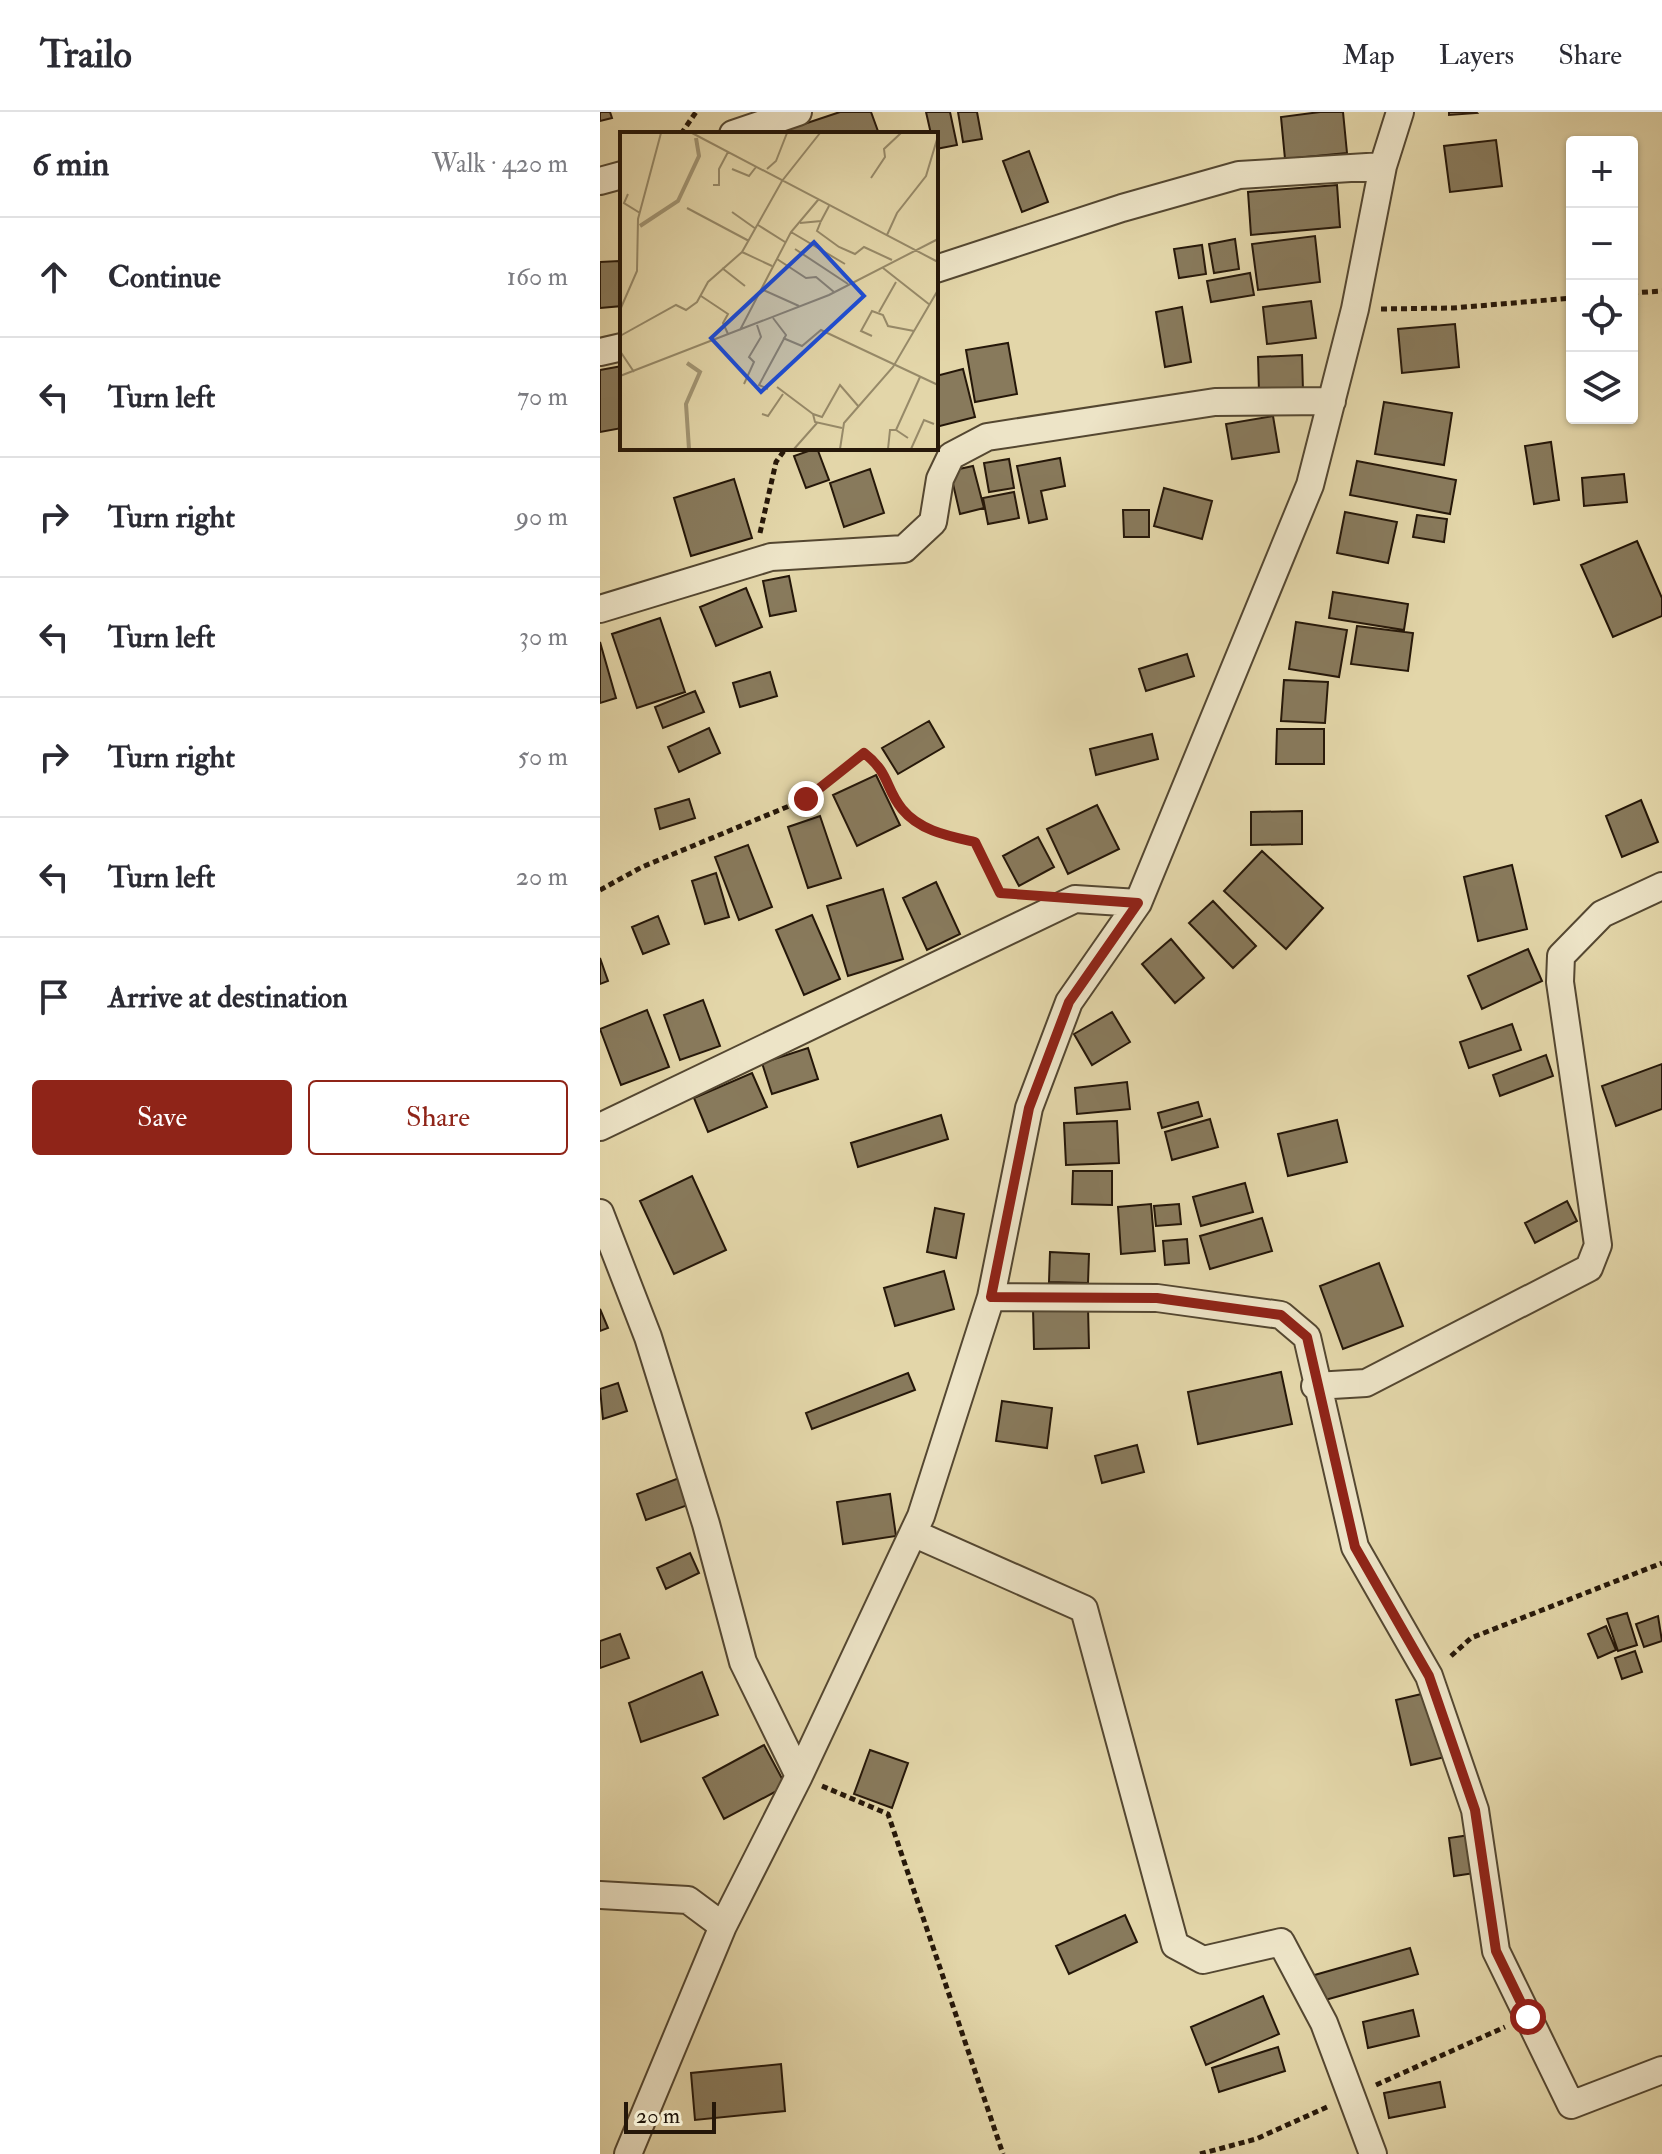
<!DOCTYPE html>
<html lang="en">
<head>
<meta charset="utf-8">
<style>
	body { margin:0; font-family:"IM FELL Double Pica",serif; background:#f2f2f3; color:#2b2b33 }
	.controls { position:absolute; right:24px; top:24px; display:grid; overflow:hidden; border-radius:8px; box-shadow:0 2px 6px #0004 }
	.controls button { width:72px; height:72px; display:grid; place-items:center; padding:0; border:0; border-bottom:2px solid #e1e1e2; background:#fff; color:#2b2b33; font:40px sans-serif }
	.scale { position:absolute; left:24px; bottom:20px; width:92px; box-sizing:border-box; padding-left:8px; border:4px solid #251709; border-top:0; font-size:22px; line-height:28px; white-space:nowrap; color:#251709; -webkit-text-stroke:6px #ede4c7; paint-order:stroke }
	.stop { position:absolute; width:24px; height:24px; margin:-18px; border:6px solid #8f2418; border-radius:50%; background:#fff }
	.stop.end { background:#8f2418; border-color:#fff; box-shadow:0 2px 8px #0008 }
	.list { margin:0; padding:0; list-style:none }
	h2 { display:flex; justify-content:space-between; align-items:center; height:104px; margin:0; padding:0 32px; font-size:34px }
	h2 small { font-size:26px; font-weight:400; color:#7c7c81 }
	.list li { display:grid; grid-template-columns:52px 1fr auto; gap:24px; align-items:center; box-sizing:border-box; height:120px; padding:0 32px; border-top:2px solid #e1e1e2 }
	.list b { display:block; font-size:30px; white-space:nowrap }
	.list em { font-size:26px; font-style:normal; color:#7c7c81 }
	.actions { display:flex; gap:16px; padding:24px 32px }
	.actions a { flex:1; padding:18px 0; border:2px solid #8f2418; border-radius:8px; text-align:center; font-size:28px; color:#8f2418 }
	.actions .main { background:#8f2418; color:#fff }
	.icon { flex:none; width:44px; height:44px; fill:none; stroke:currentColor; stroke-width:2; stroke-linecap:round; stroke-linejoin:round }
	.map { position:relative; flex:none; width:1062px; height:2042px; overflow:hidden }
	header { display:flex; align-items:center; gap:48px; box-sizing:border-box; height:112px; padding:0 40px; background:#fff; border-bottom:2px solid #e1e1e2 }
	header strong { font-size:38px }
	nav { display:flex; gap:44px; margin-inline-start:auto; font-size:28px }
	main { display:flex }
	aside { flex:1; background:#fff }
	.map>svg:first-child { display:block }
</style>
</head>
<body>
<header>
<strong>Trailo</strong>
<nav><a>Map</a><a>Layers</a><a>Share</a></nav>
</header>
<main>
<aside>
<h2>6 min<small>Walk · 420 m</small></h2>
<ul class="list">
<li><svg class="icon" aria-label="ahead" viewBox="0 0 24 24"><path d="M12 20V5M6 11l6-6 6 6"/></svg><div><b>Continue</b></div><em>160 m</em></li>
<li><svg class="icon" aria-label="left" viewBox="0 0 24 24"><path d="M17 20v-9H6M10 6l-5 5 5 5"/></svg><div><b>Turn left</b></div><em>70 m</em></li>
<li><svg class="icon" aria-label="right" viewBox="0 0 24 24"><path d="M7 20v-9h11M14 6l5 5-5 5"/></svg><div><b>Turn right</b></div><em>90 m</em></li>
<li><svg class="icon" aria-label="left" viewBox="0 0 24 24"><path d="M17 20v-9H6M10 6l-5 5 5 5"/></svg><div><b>Turn left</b></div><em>30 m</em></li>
<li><svg class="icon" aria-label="right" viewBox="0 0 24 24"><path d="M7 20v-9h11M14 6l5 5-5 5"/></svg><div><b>Turn right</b></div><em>50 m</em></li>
<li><svg class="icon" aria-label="left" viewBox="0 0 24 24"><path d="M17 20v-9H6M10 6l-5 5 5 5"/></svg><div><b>Turn left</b></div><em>20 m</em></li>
<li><svg class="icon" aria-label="arrive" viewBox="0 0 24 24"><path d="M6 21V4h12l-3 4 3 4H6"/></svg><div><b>Arrive at destination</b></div></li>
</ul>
<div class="actions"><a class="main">Save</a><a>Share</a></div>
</aside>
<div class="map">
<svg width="1062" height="2042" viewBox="0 0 1062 2042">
	<rect width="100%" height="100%" fill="#e3d6a9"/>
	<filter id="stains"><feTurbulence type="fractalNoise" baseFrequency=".0025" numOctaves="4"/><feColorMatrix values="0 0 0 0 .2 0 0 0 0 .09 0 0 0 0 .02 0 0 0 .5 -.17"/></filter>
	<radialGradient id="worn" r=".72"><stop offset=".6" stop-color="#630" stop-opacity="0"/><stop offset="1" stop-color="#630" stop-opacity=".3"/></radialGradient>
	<!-- building -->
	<path fill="#887a5c" stroke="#251709" stroke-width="2" d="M0 0H10L12 6 0 9Z
		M240 0H271L279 22H174Z
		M326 0H350L357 33 336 37V22H331Z
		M358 0H377L382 27 363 30Z
		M720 0H743L747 41 685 47 681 5Z
		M849 0H876L877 1 849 3Z
		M896 28 902 74 850 80 844 34Z
		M429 39 448 90 422 100 403 49Z
		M737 73 740 115 651 123 648 80Z
		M715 124 720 170 658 178 652 132Z
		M635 127 639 157 614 161 609 132Z
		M602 133 606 162 579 166 574 137Z
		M19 149 22 194 0 196V150Z
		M650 161 654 183 611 190 607 169Z
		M711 189 716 226 667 232 663 195Z
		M582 195 591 250 565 255 556 200Z
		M855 212 859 255 802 261 798 217Z
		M408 231 417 282 375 290 366 238Z
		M702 243 703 279 659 280 658 245Z
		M22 254V316L0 320V258Z
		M363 257 375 305 336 315V264Z
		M784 290 852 301 844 353 775 342Z
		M673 304 679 340 632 347 626 312Z
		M951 330 959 388 934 392 925 334Z
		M217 336 229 368 206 376 194 344Z
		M460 346 465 374 441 379 447 407 429 411 417 354Z
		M409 347 414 376 389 380 384 351Z
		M757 349 856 368 850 402 750 383Z
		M373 354 384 396 360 402 350 359Z
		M270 357 284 401 244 415 230 371Z
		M1024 362 1027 390 984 394 982 366Z
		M134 367 152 426 91 444 74 386Z
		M564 376 612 389 602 427 554 414Z
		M414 380 419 406 388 412 383 386Z
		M523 398H549V425H524Z
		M745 400 797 410 788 451 737 441Z
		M817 403 847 407 844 430 813 425Z
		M1037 429 1062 486V504L1013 525 981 453Z
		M189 464 196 499 170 504 163 469Z
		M146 476 162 515 116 534 100 495Z
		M733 480 808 492 804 518 729 506Z
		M60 506 85 580 37 596 12 522Z
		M696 510 747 518 739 565 689 557Z
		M757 514 813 521 808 559 751 552Z
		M0 530 16 586 0 591Z
		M587 542 594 564 546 579 539 557Z
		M170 560 177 584 140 595 133 571Z
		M684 568 728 570 725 611 681 609Z
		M95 579 104 600 63 616 55 595Z
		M329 609 344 635 298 662 282 636Z
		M109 616 120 641 79 660 68 635Z
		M677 617H724V652H676Z
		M552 622 558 647 496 663 490 637Z
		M276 663 300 713 257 734 233 683Z
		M89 687 95 706 60 717 55 697Z
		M1041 688 1058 730 1022 745 1006 704Z
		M497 693 519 737 468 762 447 717Z
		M702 699V732L651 733V700Z
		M220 704 241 766 208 776 188 715Z
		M438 725 454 755 419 774 403 744Z
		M148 733 172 795 139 808 115 745Z
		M662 739 723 796 686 837 624 779Z
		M912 753 927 817 878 829 864 765Z
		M116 761 129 805 105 812 92 769Z
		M336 770 360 822 327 838 303 786Z
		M283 777 303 847 248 864 227 794Z
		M613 789 656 834 633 856 589 811Z
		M212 803 240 867 204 883 176 818Z
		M58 804 69 832 43 842 32 815Z
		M571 827 604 866 575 891 542 852Z
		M928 837 942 869 882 897 868 864Z
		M0 846 8 869 0 872Z
		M103 888 120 934 80 948 64 903Z
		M47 898 69 955 21 973 0 917Z
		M512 900 530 930 492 953 474 922Z
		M912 912 921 938 869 956 860 930Z
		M208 936 218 967 172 982 162 951Z
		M946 943 953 964 900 984 893 963Z
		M1062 952V997L1016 1014 1002 974Z
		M152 961 167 995 108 1020 94 986Z
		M527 970 530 997 477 1002 475 976Z
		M598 990 602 1004 562 1016 558 1001Z
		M341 1003 348 1027 258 1055 251 1031Z
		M610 1007 618 1035 572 1048 565 1020Z
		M737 1008 747 1050 688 1064 678 1022Z
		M517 1009 519 1051 466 1053 464 1011Z
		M473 1059H512V1093L472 1092Z
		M92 1064 126 1138 74 1162 40 1089Z
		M645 1071 653 1100 601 1114 593 1085Z
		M967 1089 977 1109 935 1131 925 1111Z
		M551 1092 555 1139 521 1142 518 1095Z
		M579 1092 581 1112 556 1114 554 1094Z
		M335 1096 364 1102 356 1146 327 1140Z
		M662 1106 672 1139 610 1157 600 1124Z
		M587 1127 589 1151 565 1153 563 1129Z
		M450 1140 489 1142 488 1171 449 1170Z
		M779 1151 803 1214 743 1237 720 1174Z
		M344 1159 354 1197 295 1214 284 1176Z
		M488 1195 489 1236 434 1237 433 1196Z
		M0 1197 8 1216 0 1219Z
		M681 1260 692 1312 598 1332 588 1280Z
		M308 1261 315 1278 212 1317 206 1301Z
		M18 1271 27 1299 3 1307 0 1277Z
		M402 1289 452 1296 447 1336 396 1329Z
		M537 1333 544 1360 502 1371 495 1344Z
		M79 1366 88 1393 46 1408 37 1382Z
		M290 1382 296 1424 243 1432 237 1390Z
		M90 1441 99 1461 66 1477 57 1456Z
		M1027 1501 1037 1533 1018 1539 1007 1507Z
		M1058 1504 1062 1529 1044 1535 1036 1512Z
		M1006 1514 1016 1538 998 1546 988 1522Z
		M20 1522 29 1546 0 1556V1529Z
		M1035 1539 1042 1560 1022 1567 1015 1546Z
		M102 1560 118 1603 41 1630 29 1591Z
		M830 1580 845 1645 811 1653 796 1588Z
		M164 1633 186 1674 124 1707 103 1666Z
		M270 1638 308 1651 292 1696 254 1682Z
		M870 1723 875 1761 854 1764 849 1726Z
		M525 1803 537 1830 469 1862 456 1834Z
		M810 1836 818 1862 718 1890 711 1864Z
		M663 1884 679 1922 606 1953 591 1915Z
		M813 1898 819 1924 768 1936 763 1910Z
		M678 1935 685 1959 619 1980 612 1956Z
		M181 1952 185 1999 95 2008 91 1961Z
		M840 1970 845 1995 789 2006 784 1981Z"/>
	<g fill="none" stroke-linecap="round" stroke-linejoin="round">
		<defs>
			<path id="minor" d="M133 22 198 0
				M0 69 22 63
				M336 157 522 96 639 63 783 54
				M0 240 22 235
				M0 497 171 445 304 437 333 410 340 367 351 344 387 325 615 290 732 289
				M0 1015 475 787 538 791
				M0 1101 48 1225 106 1412 143 1550 199 1664
				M391 1185 557 1186 681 1203 707 1225 755 1435 829 1564 875 1698 896 1839 971 1993 1062 1958
				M715 1274 766 1271 989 1156 998 1133 960 870 961 844 1002 802 1062 774
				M313 1421 484 1497 575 1833 603 1848 681 1830 724 1911 773 2042
				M0 1783 88 1788 123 1814
				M28 2042 123 1814 199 1664 321 1404 391 1185 429 996 469 890 538 791 710 373 755 197 783 54 800 0"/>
		</defs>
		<!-- minor casing -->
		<use href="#minor" stroke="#544731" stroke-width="30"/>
		<!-- path -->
		<path stroke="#251709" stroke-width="5" stroke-dasharray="6 4" stroke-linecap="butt" d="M81 22 96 0
			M1032 181 1062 179
			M781 197 853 196 972 186
			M160 421 176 350 186 336
			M0 778 42 755 206 687 264 641C290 661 285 676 302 697 320 719 349 724 375 730L400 781 418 783
			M851 1544 871 1526 1062 1451
			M222 1674 288 1702 403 2042
			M776 1973 905 1915
			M600 2042 656 2027 727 1995"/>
		<!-- minor -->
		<use href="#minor" stroke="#ede4c7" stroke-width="26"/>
	</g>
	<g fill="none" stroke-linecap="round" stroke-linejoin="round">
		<!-- route -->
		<path stroke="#8f2418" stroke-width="10" d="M206 687 264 641C290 661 285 676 302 697 320 719 349 724 375 730L400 781 538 791 469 890 429 996 391 1185 557 1186 681 1203 707 1225 755 1435 829 1564 875 1698 896 1839 928 1905"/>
	</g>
	<!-- overview -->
	<g transform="translate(20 20)">
		<rect width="318" height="318" fill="#e3d6a9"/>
		<path fill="none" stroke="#a29573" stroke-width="4" d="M20 94 58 69 79 24 76 6M67 231 80 240 66 272 69 317"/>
		<path fill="none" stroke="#978a69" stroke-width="2" d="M72 1 318 130M112 37 129 44 136 35M147 37 156 29 167 1M251 46 265 25 264 17 281 1M93 53H99V37L108 20M8 62 4 71 20 81M67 76 129 109M112 80 136 97M201 89 197 99 219 115 235 122 244 115 272 128M180 91 201 89 209 74M138 93 165 110M171 100 225 132M267 103 277 81 306 44 318 4M175 117 228 152M122 120 152 134M157 127 186 146 196 145 214 160M102 136 125 154M263 136 310 173M141 157 179 174M81 164 108 182 103 191 108 202M0 178 17 139 18 87 41 1M259 180 276 150M120 198 171 100 198 68M0 204 56 173 66 178 77 170 88 150 122 120 162 49 200 1M252 204 241 199 252 179 263 183 268 194 294 199M163 206 182 214 201 198 318 253M0 219 14 240M0 244 209 163 318 107M124 252 134 230 129 225 141 205 137 193M157 255 193 282 195 290 222 296M148 257 139 253 166 203 153 186M142 282 148 284 163 262M193 282 202 285 220 253 239 275M288 306 276 298 300 245M174 317 197 291M220 317 224 291 273 235 318 158M268 317 270 298H276M291 317 304 288 314 292"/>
		<path fill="#1d4ed8" fill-opacity="0.15" stroke="#1d4ed8" stroke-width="4" d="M194 110 244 164 141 260 91 206Z"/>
		<rect width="318" height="318" fill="none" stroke="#251709" stroke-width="4"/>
	</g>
	<rect width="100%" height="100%" filter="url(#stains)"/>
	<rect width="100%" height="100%" fill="url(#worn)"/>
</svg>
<div class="controls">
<button>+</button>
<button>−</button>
<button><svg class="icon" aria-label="locate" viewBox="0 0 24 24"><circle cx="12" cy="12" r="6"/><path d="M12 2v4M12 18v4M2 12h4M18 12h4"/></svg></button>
<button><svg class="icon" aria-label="layers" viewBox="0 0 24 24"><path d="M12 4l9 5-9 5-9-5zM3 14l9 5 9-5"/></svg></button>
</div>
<div class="scale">20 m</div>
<div class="stop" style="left:928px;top:1905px"></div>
<div class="stop end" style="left:206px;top:687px"></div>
</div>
</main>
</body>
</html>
